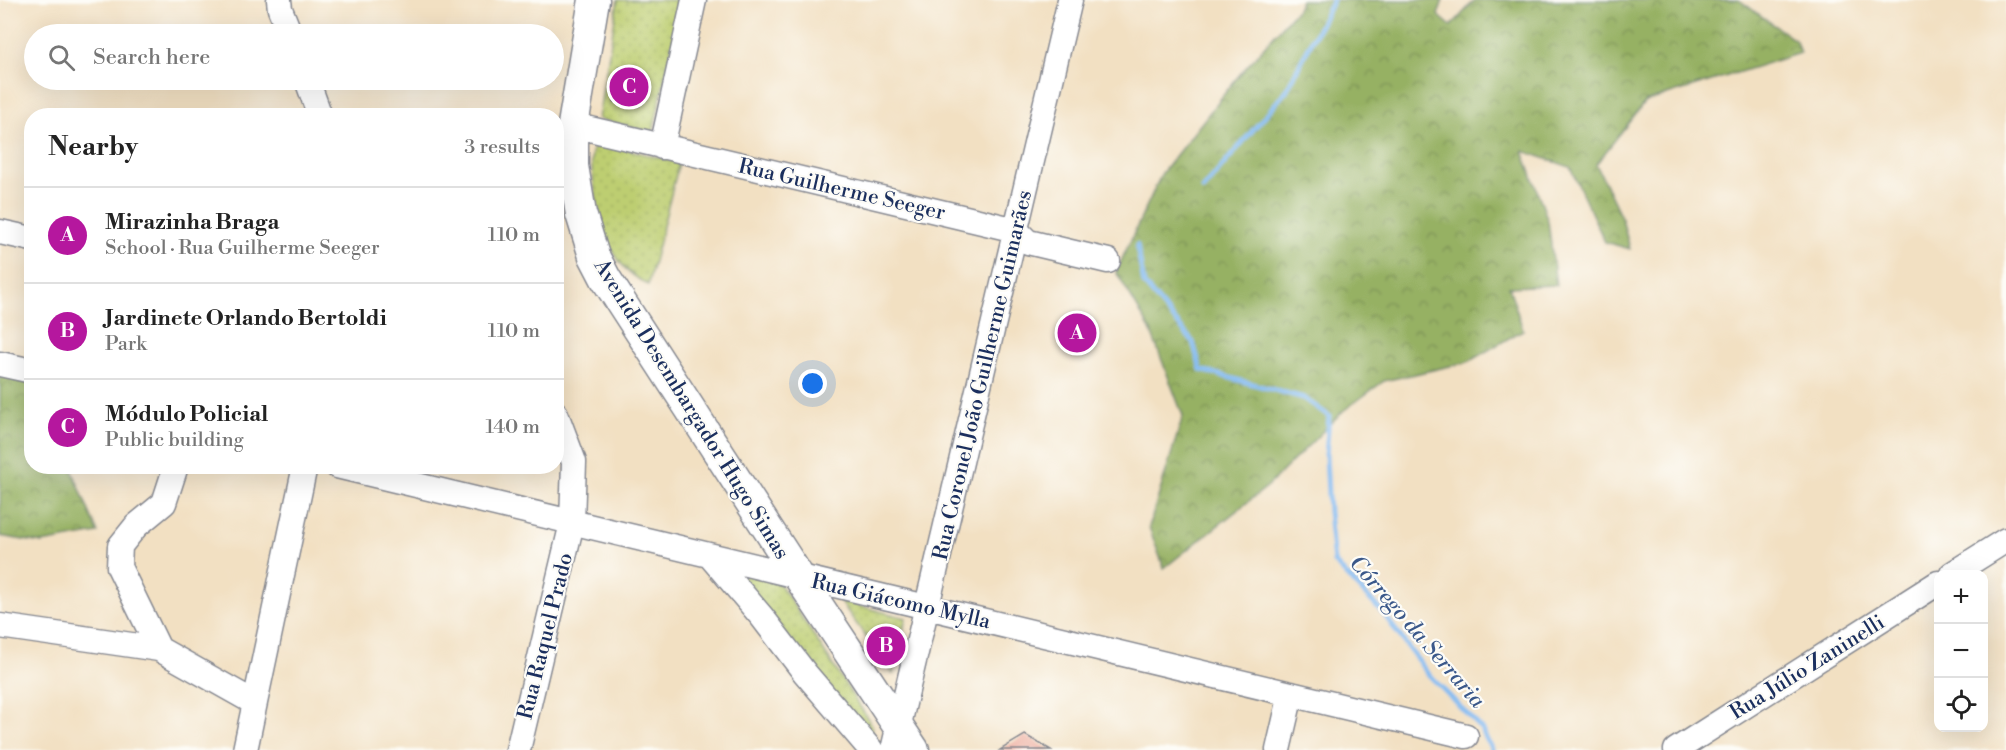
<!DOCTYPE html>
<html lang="en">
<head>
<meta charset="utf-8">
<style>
	body { margin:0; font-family:"Libre Bodoni",serif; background:#f6f6f6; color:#222 }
	.controls { position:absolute; right:18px; bottom:18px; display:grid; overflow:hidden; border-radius:12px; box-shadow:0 6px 24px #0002 }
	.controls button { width:54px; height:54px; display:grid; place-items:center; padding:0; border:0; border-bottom:2px solid #e0e0e0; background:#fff; color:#222; font:30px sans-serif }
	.you { position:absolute; left:813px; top:384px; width:21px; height:21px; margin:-15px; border:4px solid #fff; border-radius:50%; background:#1a73e8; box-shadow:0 0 0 9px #1a73e833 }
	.badge { display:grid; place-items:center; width:39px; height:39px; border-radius:50%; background:#b5179e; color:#fff; font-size:20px; font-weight:700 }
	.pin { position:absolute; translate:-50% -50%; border:3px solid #fff; box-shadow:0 2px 6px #0006 }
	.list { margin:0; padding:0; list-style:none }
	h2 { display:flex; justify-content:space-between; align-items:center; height:78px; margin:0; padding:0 24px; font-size:26px }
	h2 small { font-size:20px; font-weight:400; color:#767676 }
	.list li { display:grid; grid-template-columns:39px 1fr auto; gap:18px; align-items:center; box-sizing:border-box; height:96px; padding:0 24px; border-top:2px solid #e0e0e0 }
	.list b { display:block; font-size:22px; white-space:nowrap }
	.list p { margin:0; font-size:20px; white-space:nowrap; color:#767676 }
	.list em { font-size:20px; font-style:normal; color:#767676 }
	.icon { flex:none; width:33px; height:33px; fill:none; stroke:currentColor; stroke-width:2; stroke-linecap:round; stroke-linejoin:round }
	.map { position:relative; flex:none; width:2006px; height:750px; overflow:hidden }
	.search { position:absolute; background:#fff; box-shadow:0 6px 24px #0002; left:24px; top:24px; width:540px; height:66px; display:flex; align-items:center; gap:15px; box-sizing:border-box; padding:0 21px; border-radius:33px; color:#767676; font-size:22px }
	.panel { position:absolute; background:#fff; box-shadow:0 6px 24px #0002; left:24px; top:108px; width:540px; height:366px; border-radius:24px }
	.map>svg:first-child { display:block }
</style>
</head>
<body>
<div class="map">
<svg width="2006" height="750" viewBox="0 0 2006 750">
	<defs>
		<pattern id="forest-crowns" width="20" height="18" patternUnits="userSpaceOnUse" patternTransform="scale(1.5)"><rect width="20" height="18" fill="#96b163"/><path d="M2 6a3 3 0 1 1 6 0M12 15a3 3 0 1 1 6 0" fill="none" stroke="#7a9055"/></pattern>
		<pattern id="park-dots" width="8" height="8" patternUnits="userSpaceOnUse" patternTransform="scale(1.5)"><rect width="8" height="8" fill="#bdce71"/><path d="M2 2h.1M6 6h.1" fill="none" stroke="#a2b164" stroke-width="1.8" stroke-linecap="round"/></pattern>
	</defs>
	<rect width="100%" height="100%" fill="#fdfcf7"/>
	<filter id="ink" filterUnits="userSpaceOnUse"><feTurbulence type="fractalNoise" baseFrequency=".0167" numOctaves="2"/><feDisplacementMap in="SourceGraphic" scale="12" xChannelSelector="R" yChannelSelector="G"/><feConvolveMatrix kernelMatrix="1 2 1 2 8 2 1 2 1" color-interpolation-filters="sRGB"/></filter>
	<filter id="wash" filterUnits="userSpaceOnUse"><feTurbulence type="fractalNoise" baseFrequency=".008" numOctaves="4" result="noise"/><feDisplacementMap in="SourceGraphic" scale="24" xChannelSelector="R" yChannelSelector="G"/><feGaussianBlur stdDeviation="1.35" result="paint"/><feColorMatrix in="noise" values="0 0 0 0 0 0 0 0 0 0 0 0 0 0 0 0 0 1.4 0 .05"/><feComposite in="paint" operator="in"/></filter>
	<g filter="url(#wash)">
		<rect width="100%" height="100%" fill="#f2e0c2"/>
		<!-- forest -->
		<path fill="url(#forest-crowns)" stroke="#587060" stroke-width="1.5" d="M1301 0H1443L1438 15 1451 26 1475 0H1739L1796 41 1800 53 1645 102 1596 164 1622 219 1630 249 1605 242 1570 167 1523 151 1548 221 1556 285 1509 287 1523 330 1468 362 1384 381 1343 411 1268 486 1164 568 1149 527 1183 416 1150 329 1116 272 1162 173 1236 79 1297 9Z
			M0 371 31 379 32 466 71 467 98 533 42 543 0 536Z"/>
		<!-- park -->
		<path fill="url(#park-dots)" stroke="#6c7e68" stroke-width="1.5" d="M618 0H682L653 132 598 119Z
			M606 144 679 163 648 285C637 279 627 272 619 261 616 256 612 250 609 245 602 228 587 165 593 149L600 145Z
			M731 570 778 581 872 725 871 741Z
			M840 601 906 618 893 674Z"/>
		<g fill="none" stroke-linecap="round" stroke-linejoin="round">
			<!-- stream -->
			<path stroke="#81b9f1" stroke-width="5" d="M1203 189 1286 91 1333 0
				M1137 245 1144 284 1193 342 1201 370 1304 398 1329 416 1326 456 1329 512 1334 562 1383 613 1428 674 1481 728 1492 750"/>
		</g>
		<g id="blocks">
			<!-- building -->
			<path fill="#ea9b8b" d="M620 67 644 72 639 106 614 102Z
				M1025 735 1051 750H1000Z"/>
		</g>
	</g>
	<g filter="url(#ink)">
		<use href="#blocks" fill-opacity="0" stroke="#868890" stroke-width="1.5"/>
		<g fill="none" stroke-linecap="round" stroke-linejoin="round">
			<defs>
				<path id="minor" d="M279 0 280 9 290 34
					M307 80 320 116
					M573 125 1016 230 1028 242 1108 261
					M662 147 694 0
					M0 232 32 239
					M0 364 32 371
					M337 466 1466 736
					M710 556 762 617 805 673 871 750
					M1952 574 2006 540
					M0 626 159 649 255 703
					M159 649 119 567 120 546 136 526 164 503 176 466
					M245 750 305 466
					M518 750 572 523 574 462 556 414
					M893 750 1070 0
					M1278 750 1291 694
					M1676 750 1938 583"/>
				<path id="major" d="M594 0 573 125V166L581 214 594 256 606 279 799 577 914 750"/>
			</defs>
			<!-- minor casing -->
			<use href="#minor" stroke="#868890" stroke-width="27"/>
			<!-- major casing -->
			<use href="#major" stroke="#868890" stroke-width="33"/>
			<!-- minor -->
			<use href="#minor" stroke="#fff" stroke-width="24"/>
			<!-- major -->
			<use href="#major" stroke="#fff" stroke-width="30"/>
		</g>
	</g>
	<g text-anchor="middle" stroke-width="4.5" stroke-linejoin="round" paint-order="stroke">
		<!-- street labels -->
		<g font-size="21" fill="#1b2f5e" stroke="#fdfcf7">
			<text transform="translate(842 189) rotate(13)" y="7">Rua Guilherme Seeger</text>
			<text transform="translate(982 375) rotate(-77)" y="7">Rua Coronel João Guilherme Guimarães</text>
			<text transform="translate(692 409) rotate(58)" y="7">Avenida Desembargador Hugo Simas</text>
			<text transform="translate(901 601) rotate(13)" y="7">Rua Giácomo Mylla</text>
			<text transform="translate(545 636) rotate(-76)" y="7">Rua Raquel Prado</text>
			<text transform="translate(1807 667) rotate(-32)" y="7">Rua Júlio Zaninelli</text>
		</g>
		<!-- water labels -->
		<g font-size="22" font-style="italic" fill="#3a588a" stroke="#fdfcf7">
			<text transform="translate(1418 631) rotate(49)" y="8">Córrego da Serraria</text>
		</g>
	</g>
</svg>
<div class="controls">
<button>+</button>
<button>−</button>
<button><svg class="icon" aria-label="locate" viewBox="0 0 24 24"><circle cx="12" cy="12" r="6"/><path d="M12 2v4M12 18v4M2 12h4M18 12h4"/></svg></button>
</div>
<div class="you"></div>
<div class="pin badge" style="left:1077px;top:333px">A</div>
<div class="pin badge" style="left:886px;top:646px">B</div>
<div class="pin badge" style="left:629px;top:87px">C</div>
<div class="search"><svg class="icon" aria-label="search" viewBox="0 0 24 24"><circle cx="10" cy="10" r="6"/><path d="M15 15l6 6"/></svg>Search here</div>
<section class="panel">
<h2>Nearby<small>3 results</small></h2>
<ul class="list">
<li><span class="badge">A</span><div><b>Mirazinha Braga</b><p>School · Rua Guilherme Seeger</p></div><em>110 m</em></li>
<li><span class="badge">B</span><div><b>Jardinete Orlando Bertoldi</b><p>Park</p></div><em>110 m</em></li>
<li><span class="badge">C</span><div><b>Módulo Policial</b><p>Public building</p></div><em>140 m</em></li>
</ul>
</section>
</div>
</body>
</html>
